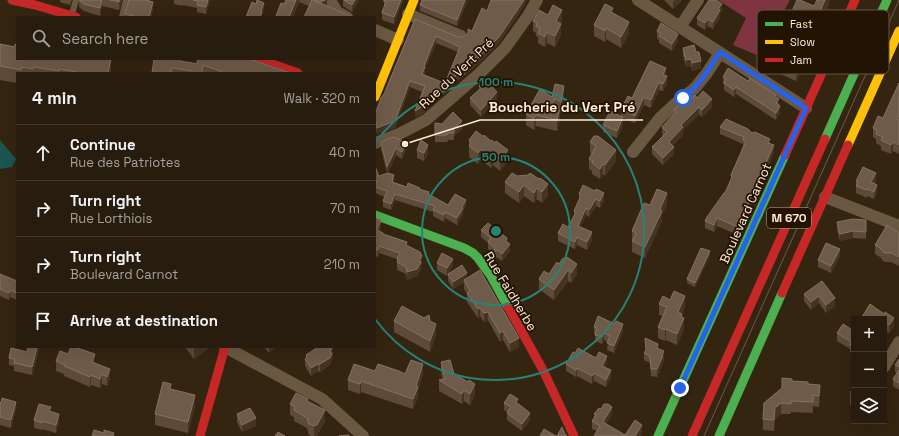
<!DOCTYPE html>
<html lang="en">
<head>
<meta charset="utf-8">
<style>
	body { margin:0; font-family:"Space Grotesk",sans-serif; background:#2f2516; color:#f1f3f6 }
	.controls { position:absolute; right:12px; bottom:12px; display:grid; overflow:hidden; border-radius:0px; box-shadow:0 4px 16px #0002 }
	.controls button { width:36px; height:36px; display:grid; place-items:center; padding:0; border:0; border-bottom:1px solid #433a2e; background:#271c0d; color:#f1f3f6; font:20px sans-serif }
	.stop { position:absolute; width:12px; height:12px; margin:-9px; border:3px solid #2563eb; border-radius:50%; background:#fff }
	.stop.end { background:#2563eb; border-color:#fff; box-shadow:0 1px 4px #0008 }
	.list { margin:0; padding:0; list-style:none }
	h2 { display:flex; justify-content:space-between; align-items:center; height:52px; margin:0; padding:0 16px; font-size:17px }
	h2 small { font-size:13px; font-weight:400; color:#a4a19d }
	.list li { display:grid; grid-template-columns:26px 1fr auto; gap:12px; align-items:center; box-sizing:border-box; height:56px; padding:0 16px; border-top:1px solid #433a2e }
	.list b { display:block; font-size:15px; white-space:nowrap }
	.list p { margin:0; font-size:13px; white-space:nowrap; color:#a4a19d }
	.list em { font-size:13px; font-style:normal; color:#a4a19d }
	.icon { flex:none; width:22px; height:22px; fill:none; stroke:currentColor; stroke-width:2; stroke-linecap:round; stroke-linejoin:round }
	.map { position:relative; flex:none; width:899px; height:436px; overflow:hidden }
	.search { position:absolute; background:#271c0d; box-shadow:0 4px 16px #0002; left:16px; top:16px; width:360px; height:44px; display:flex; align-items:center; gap:10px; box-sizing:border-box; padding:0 14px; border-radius:0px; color:#a4a19d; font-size:15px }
	.panel { position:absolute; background:#271c0d; box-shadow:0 4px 16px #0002; left:16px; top:72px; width:360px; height:276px; border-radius:0px }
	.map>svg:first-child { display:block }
</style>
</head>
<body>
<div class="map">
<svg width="899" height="436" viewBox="0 0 899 436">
	<rect width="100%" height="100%" fill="#342511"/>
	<!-- green -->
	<path fill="#7f3541" d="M718 0H790L759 56 733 45 746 18Z"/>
	<!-- water -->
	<path fill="#1b5652" d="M0 140 16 159 12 167 0 169Z"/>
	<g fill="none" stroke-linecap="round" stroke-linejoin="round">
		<!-- lane -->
		<path stroke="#6a5942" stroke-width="6" d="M72 14 76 0
			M122 17 126 0"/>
		<!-- street -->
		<path stroke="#6a5942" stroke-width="12" d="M330 0 337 12 347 17
			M638 0 806 108
			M408 14 461 36
			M680 27 698 0
			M375 30 398 40
			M375 143 399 134 426 120 479 74 505 48 528 16 537 0
			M633 152 660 118 673 106 695 88 707 73 720 53
			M825 197 899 226
			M225 347 322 399 363 436
			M884 367 899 342"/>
		<!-- fast -->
		<path stroke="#4caf50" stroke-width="9" d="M825 139 887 0
			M375 215 464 248 473 253 478 258 491 276 508 307
			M658 436 785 155
			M719 436 782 293"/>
		<!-- slow -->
		<path stroke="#ffc107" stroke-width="9" d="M375 97 414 0
			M848 145 899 31"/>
		<!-- jam -->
		<path stroke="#c62828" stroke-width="9" d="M12 0 35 5 76 17
			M258 59 298 73
			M785 155 855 0
			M782 293 848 145
			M508 307 543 370 574 436
			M200 436 225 347
			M692 436 825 139"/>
		<!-- tram -->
		<path stroke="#6a5c49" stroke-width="1" d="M704 436 899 0"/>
	</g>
	<!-- wall -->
	<path fill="#5d4a39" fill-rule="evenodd" d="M60 0H72L70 5 60 2Z
		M79 0H122L119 10 102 6 100 16 84 11 79 7Z
		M150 0 153 10 151 17H125V14Z
		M174 0H210L206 14 197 12V8L183 5V6L174 4Z
		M286 0H327L309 6 299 2 293 17H276V16L284 4Z
		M343 0H359L352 12 343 6Z
		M383 0H403L394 24 382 20V12L384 7V2H383Z
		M468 0 457 26 420 11V5Z
		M664 0H682L673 9Z
		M829 0V5L796 81 772 70V57L814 6Z
		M524 6 499 43 480 62 465 75H464L443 95V90L439 99 433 96 428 109 422 114 415 117 422 92 410 87 395 128 377 134 375 124V114L384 94 415 19 458 37H462L472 31 487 11ZM436 43 458 52 444 87 424 75 425 73V69Z
		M722 11 720 13V17L713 29 708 26 705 30 697 25V18Z
		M613 13 629 33 621 48 606 39 605 42 594 36V25Z
		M548 15 562 21 561 24V35L555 47 547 43 545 47 538 43V37L536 36V33L533 31V21Z
		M657 31 678 41 672 51 659 43V40L657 38Z
		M0 44 15 47 111 73H17V83L0 80Z
		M683 48 696 52 701 68 692 71 691 66 686 67 683 55Z
		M154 59 180 61 197 64 290 73H205L203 72V73H152Z
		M666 76 667 84 663 91 659 90 651 108 644 105 635 123 623 118V125L617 138 603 132V125L621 117V109L632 98Z
		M723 77 748 81 776 97 779 105 780 113 776 120 736 94 734 97 724 90V85L723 84Z
		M899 83V154L893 151 891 154 881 150V146L876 143V139L873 137V128L883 118Z
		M479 86 497 99 481 117 470 105V98L479 90Z
		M552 97H564L561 113 560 112V119L557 131 536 126 534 130 526 125V114Z
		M697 98 712 107 702 117 699 114 683 130V135L672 146 674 154 663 165 652 154V147L663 136 662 135V127L674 115V110L683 105Z
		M435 123 462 129 454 136V140H448L447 142H435Z
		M720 127 752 133 770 143 774 152 738 235 717 226 714 232 705 228V221L725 193 731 180V175L743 147V144L720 134Z
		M469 140 508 161 500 171 493 165 491 168 481 160 478 164 469 157Z
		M381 142 406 149 402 159 396 155 388 173 394 182V183L407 187 420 189 448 205 466 206 463 211V214L457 225 445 218 444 222 433 216V212L395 200 391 210 383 207V201L385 197 375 193V166L379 177 387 173 381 149Z
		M590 142 616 161 605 176 603 174 600 179 592 174V171L589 169V159L592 154 590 153Z
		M417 150 428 153 424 161 417 158Z
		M517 176 548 195 542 203 537 199 534 203 524 196 519 203 505 193V182Z
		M876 180 875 183 877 192 874 199 867 196V198L856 193V181Z
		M579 194 604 200 600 208 596 206 589 217 586 215 580 227 592 240 587 250 577 245 575 249 558 241V233L568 227 574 216V211L579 201Z
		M667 204 662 215V221L645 258 632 252V231L650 205Z
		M375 218 381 228 380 231 383 234 407 246 422 263 421 266V269L417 276 407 280 406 274 397 270V259L379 253 378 257 375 256Z
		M837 222 866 227V239L853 238 840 241 837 230Z
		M481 230 507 242 510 251 502 261 498 258H495L494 254 488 249V243L481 237Z
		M899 233V266L891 262H885L883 261 880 257 875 254V245Z
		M710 255 695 287 687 283V279Z
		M840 256 831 273 818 267V260Z
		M557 262 577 274 571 283 568 281 554 300 539 289V279L549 274Z
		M437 263 453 266 448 273 467 278 519 347 510 352 503 340 500 342 488 320 484 322 480 316 478 318 467 302V294L464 289V283L453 289 448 281V275L447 276 437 270Z
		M0 274 17 281V300L10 297 9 300 0 296Z
		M804 294 835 298V306L826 313 819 303 811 310 804 301Z
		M659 304 685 307 682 313 684 329 677 345 666 340 665 341 658 338V327L663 316 659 315Z
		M870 304 894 326 889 333 884 329V319H862V317Z
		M394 321H430L436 335 430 352 394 332Z
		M594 327 623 331 614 353 607 350 608 342 604 340 602 344 595 341V334H594Z
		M854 331V355L850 352V349L837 341V333Z
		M39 347V350L32 375 14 371V366L9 365V358L27 352Z
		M185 347H210L194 359Z
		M264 347H276L269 353Z
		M658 348 664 358 663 363 657 377 651 376 650 363 644 360V353Z
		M575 353 596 358 607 364 605 367 611 378 606 387 594 381 592 384 577 376 576 377 566 371V364Z
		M68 354 95 363 110 379 107 386 102 384 100 388 91 385 90 387 64 376V374L56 371V361Z
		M333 354 332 360 330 365 320 372 318 371 311 376 305 366V359L306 358V355Z
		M899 359V390L893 386V379L897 373 895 372V365Z
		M441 362 454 374 475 395 470 405 464 401 462 404 439 391V380L442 379 441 373Z
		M375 371 405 374H423L418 390V397L413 409 361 392 360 394 348 390V380Z
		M792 381 808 384 820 396 819 407 813 406V413L791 412V414H781L775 419 774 431 763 430V419Z
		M171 389 195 406 188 433 155 425V414Z
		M854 392V412H851V405Z
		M0 402 16 409 11 428 0 425Z
		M308 402 325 421 317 436H311L309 435 307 428 294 421V417L290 415V404Z
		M504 403H518L530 420 522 431 507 420V412L504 410Z
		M51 411 59 421 56 433 42 429V430L34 428V420Z
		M237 414 256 426 242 432 237 422Z
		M594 414H612L606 424 625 435 642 432 640 436H594L597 431 592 429V421L594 418Z"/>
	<!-- shaded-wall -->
	<path fill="#453422" d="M102 0V6L100 16V8Z
		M120 0H122L119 10V2Z
		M208 0H210L206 14V7Z
		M296 0H299V2L293 17H289Z
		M325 0H327V10L313 5Z
		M355 0H359L352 12V5Z
		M401 0H403L394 24V17Z
		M465 0H468L457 26V20Z
		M524 0H527L524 6 499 43 480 62 465 75V69Z
		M675 0H682L673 9V2Z
		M825 0H829V5L796 81V67Z
		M153 2V10L151 17H149Z
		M264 3V10L262 15V17H260L261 11Z
		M722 4V11L720 13V17L713 29V22L718 9Z
		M562 10V21L556 32V21Z
		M708 19V26L705 30V23Z
		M629 22V33L621 48V37Z
		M561 24V35L555 47V36Z
		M606 28V39L605 42V31Z
		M547 32V43L545 47V37Z
		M678 34V41L672 51V44Z
		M436 36V43L425 69V73L422 81V74L424 66Z
		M111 59V73H108Z
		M691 59V66L686 67V60Z
		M701 61V68L692 71V63Z
		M464 68V75L443 95V90L439 99V92L444 83V88Z
		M666 68V76L663 82V75Z
		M667 76V84L663 91V84Z
		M410 81V87L395 128 377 134V128Z
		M659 82V90L651 108V100Z
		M564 86V97L561 113V102Z
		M736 87V94L734 97V90Z
		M433 90V96L428 109 422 114 415 117V111Z
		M497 92V99L481 117V110Z
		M644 97V105L635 123V116Z
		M712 99V107L702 117V110Z
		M780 106V113L776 120V113Z
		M699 107V114L683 130V135L669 149V142L681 125Z
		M560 108V119L557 131V120Z
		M536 115V126L534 130V119Z
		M623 117V125L617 138V131Z
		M462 121V129L454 136V129Z
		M406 142V149L402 159V152Z
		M893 142V151L891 154V145Z
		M428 145V153L424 161V153Z
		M774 145V152L738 235V227Z
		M674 147V154L663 165V158Z
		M396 148V155L387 175V167Z
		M481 149V160L478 164V153Z
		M508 150V161L500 171V160Z
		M616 150V161L605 176V165Z
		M493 154V165L491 168V157Z
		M603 164V174L600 179V169Z
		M876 173V180L871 189V182Z
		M394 175V182L392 189V182Z
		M548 184V195L542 203V192Z
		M524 185V196L519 203V192Z
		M877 185V192L874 199V192Z
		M537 188V199L534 203V193Z
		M604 193V200L600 208V201Z
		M667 193V204L662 215V221L645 258V247L660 209Z
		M395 194V200L391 210V204Z
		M596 199V206L589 217V210Z
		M466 200V206L463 211V214L457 225V218L462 207Z
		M586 208V215L578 233V226Z
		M445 212V218L444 222V215Z
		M717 218V226L714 232V225Z
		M381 220V228L377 238V230Z
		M853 231V238L840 241V234Z
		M592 232V240L587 250V242Z
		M577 237V245L575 249V242Z
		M510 244V251L502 261V254Z
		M379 246V253L378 257V250Z
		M840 249V256L831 273V266Z
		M710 251V255L695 287V283Z
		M422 256V263L421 266V269L417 276 407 280V272L419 261Z
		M453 259V266L447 276V268Z
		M577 264V274L571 283V273Z
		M568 270V281L554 300V290Z
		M467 273V281L464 280V283L453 289V282Z
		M10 290V297L9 300V293Z
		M685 296V307L678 322V312Z
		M819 296V303L811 310V302Z
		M835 298V306L826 313V305Z
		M480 308V316L478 318V309Z
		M488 312V320L484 322V313Z
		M682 314V321L684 318V329L677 345V334L681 317Z
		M894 318V326L889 333V325Z
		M436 324V335L430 352V341Z
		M623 324V331L614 353V346Z
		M666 329V340L665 341V330Z
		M503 331V340L500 342V333Z
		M604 333V340L602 344V337Z
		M519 338V347L510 352V343Z
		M37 347H39V350L32 375V367Z
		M196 347H210L194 359V348Z
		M269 347H276L269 353Z
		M333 347 332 360 330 365 320 372V364Z
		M664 351 663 363 657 377V369Z
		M95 354V364L92 362Z
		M607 356V364L602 373V366Z
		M318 364V371L311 376V368Z
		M423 364V374L418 390V397L413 409V399L416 386Z
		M577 368V376L576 377V370Z
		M110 369V379L107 386V377Z
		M611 370V378L606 387V380Z
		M594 373V381L592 384V376Z
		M102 374V384L100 388V379Z
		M91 375V385L90 387V377Z
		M361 381V392L360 394V384Z
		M475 384V395L470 405V394Z
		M820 385V396L819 407V396Z
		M464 390V401L462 404V394Z
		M195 395V406L188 433V422Z
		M16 402V409L11 428V420Z
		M781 403V414L775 419 774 431 775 408Z
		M612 407V414L603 429V422Z
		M325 410V421L317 436H314V426Z
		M530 413V420L522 431V424Z
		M59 414V421L56 433V425Z
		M256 418V426L242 432V425Z
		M642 425V432L640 436H635Z"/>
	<!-- building -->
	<path fill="#6f5b4a" stroke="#85725f" d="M79 0H102L100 8 84 4Z
		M110 0H120L119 2Z
		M129 0H149L148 1 153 2 149 17H137L125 14Z
		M193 0H208L206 7 197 5 198 1Z
		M257 0 264 3 261 11 262 12 260 17H246L252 2 256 4Z
		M286 0H296L289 17H278L276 16 281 3 284 4Z
		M312 0H313L353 17H304Z
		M315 0H325L319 3 315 1Z
		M344 0H355L352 5Z
		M385 0H401L394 17 382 13V12L386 2 384 1Z
		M422 0H465L457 20 420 5Z
		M491 0H524L499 37 480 56 465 69 464 68 443 88 460 47 436 36 424 66 425 67 422 74 444 83 440 91 439 92 433 90 428 102 422 107 415 111 425 86 410 81 395 121 377 128 375 117V114L381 98 384 94 415 19 458 37H462L466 35 468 33V29L472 31 482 8 487 11Z
		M709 0H716L722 4 718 9 720 10 713 22 708 19 705 23 697 18Z
		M797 0H800L814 6 817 0H825L796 67 772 57Z
		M605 4 613 8 611 12 629 22 621 37 606 28 605 31 594 25Z
		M553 5 562 10 556 21 561 24 555 36 547 32 545 37 538 33 540 28 536 26 537 23 533 21 539 10 548 15Z
		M661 23 678 34 672 44 659 36 661 34 657 31Z
		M0 44 15 47V44L17 45V59H111L108 73H82L59 69V71L34 67 33 69 22 67 21 70 0 66Z
		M694 45 696 52H699L701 61 692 63 691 59 686 60 683 48Z
		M154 59H180V61L198 64 197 63 198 59H249L290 73H225L203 65 202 73H192V71L172 68 171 73H152Z
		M650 61 666 68 663 75 667 76 663 84 659 82 651 100 644 97 635 116 621 109 628 96 632 98Z
		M728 68 748 81 750 78 776 95 775 96 779 99 776 103 780 106 776 113 736 87 734 90 724 83 726 79 723 77Z
		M486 80 497 92 481 110 470 98 481 88 479 86Z
		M899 83V116L897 119 899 120V145L893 142 891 145 881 140 883 137 876 134 877 130 873 128 878 116 883 118Z
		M555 84 564 86 561 102 554 98 555 99 552 103 560 108 557 120 536 115 534 119 526 114 540 89 552 97Z
		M703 91 712 99 702 110 699 107 681 125 683 127 669 142 674 147 663 158 652 147 667 132 662 127 676 112 674 110 681 103 683 105 686 101 688 103 695 95 697 98Z
		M610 111 623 117 617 131 603 125Z
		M453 112 462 121 454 129V133H448L447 135H435V123L442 124Z
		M726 119 748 129 752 133 755 132 770 139 768 143 774 145 738 227 717 218 714 225 705 221 707 217 724 193H725L732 177 731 175 746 141 743 140 744 137 720 127Z
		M476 131 484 137V135L491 141 492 140 495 143 496 141 508 150 500 160 493 154 491 157 481 149 478 153 469 146 471 143 469 140Z
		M594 136H598L616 150 605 165 603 164 600 169 592 163 593 161 589 159 596 146 590 142Z
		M393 137 406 142 402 152 396 148 387 167 381 142Z
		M421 140 428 145 424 153 417 150Z
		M375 166 379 177V176L388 173 394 175 392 182 407 187 408 183 420 188 419 189 429 192 428 194 448 205 455 194 466 200 462 207 463 208 457 218 445 212 444 215 433 210 435 206 395 194 391 204 383 201 387 191 375 187 377 181 375 180Z
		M863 167 876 173 871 182 877 185 874 192 867 189V190L856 186 858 182 856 181Z
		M512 173 517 176 528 175 530 173 539 179 540 178 548 184 542 192 537 188 534 193 524 185 519 192 505 182Z
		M583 185 595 191 596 189 604 193 600 201 596 199 589 210 586 208 578 226 592 232 587 242 577 237 575 242 558 233 563 224 568 227 576 212 574 211 581 195 579 194Z
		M657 189 667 193 660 209 662 211 645 247 632 241 636 233 632 231 644 203 650 205Z
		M375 218 381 220 377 230 383 233V234L407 242 406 245 420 252 422 256 419 261 421 262 417 269 407 272 406 267 397 262 398 260 397 259 400 253 379 246 378 250 375 249Z
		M853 219 866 220V232L853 231 840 234 837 222Z
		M488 223 507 238 506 241 510 244 502 254 498 250 495 251 494 247 488 242 491 238 481 230Z
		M887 225 899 233V257L891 253H885L883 252 880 248 875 245Z
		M826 243 840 249 831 266 818 260Z
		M701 248 710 251 695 283 687 279Z
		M442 253 453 259 447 268 437 263Z
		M567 257 577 264 571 273 568 270 554 290 539 279 544 271 549 274 557 262 559 264 563 258 565 260Z
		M462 265 467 273 453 282 448 274Z
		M480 270 519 338 510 343 503 331 500 333 488 312 484 313 480 308 478 309 467 293 470 291 464 280Z
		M0 274 17 281V293L10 290 9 293 0 289Z
		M822 281 835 298 826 305 819 296 811 302 804 294Z
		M674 291 685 296 678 312 682 314 681 317 684 318 677 334 666 329 665 330 658 327 667 307 659 304 663 296 670 300Z
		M870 304 884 314 885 312 894 318 889 325 884 322V319H881L883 316 881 319H873L872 318 871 319H864L862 317Z
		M402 306 424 318 429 315 430 321 436 324 430 341 394 321Z
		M598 316 615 324 616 321 623 324 614 346 607 343 610 336 604 333 602 337 595 335 597 328 594 327Z
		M843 324 854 331V348L850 345 851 342 837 333Z
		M645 338 658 344 657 348 664 351 662 355H663L657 369H651L650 356 644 353 646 350Z
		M28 347H37L32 367 14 363 15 359 9 358 11 348 27 352Z
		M71 347H74L95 354 92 362 110 369 107 377 102 374 100 379 91 375 90 377 64 366 65 365 56 361 60 351 68 354Z
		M318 347H332L330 352 332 353 330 358 320 364H318L311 368 305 359 307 357 306 355Z
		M578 348 596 358 599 352 607 356 602 366 611 370 606 380 594 373 592 376 577 368 576 370 566 364 573 352 575 353Z
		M899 359V367L895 365Z
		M411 360 423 364 416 386 418 387 413 399 361 381 360 384 348 380 354 364 375 371 378 364 399 371 405 374Z
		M450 360 454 374 468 382 469 380 475 384 470 394 464 390 462 394 439 380 445 379 441 362Z
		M899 370V383L893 379Z
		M782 378 792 379V381L808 382V384L820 385 819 396 813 395V402L791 401V404L781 403 775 408 774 420 763 419 764 403 782 388Z
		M163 382 171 384 170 389 195 395 188 422 155 414Z
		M851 391 854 392V405H851Z
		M296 393 308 399 307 401 325 410 317 425 314 426 309 424 307 418 294 410 295 407 290 404Z
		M510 394 518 399 516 402 530 413 522 424 507 413 511 407 504 403Z
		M2 398 16 402 11 420 0 417V402L1 403Z
		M39 404 51 407 49 411 59 414 56 425 42 421V423L34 420Z
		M604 404H608L612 407 603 422 625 435 635 420 642 425 635 436H594L600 426 592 421 596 415 594 414 599 408 601 409Z
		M250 408 256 418 242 425 237 414Z
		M562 427 565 434 567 436H557Z
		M544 429 556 436H540Z
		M94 430 104 433V430L114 433 113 436H92Z
		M278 432 285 436H275Z
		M349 435V436H339Z"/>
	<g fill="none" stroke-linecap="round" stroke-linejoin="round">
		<!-- route -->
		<path stroke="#2563eb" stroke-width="5" d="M680 388 806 108 720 52C709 69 699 86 683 98"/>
	</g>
	<!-- distance rings -->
	<g fill="none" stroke="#278278" stroke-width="2">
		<circle cx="496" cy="231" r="74"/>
		<path d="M375 143A149 149 0 1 1 375 319"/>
	</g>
	<g text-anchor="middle" stroke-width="3.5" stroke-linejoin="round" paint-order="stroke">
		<!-- shield labels -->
		<rect fill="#221302" stroke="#bdaa94" stroke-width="1" x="767" y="208" width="44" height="20" rx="3"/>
		<g font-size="12" font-weight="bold" fill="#ffead2">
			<text x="789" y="222">M 670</text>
		</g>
		<!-- street labels -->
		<g font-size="13" fill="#ffead2" stroke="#221302">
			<text transform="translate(456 73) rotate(-43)" y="5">Rue du Vert Pré</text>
			<text transform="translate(745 213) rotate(-66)" y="5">Boulevard Carnot</text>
			<text transform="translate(511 291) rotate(59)" y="5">Rue Faidherbe</text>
		</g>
	</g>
	<!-- legend -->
	<rect x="757" y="10" width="132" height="64" rx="6" fill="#221302" stroke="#645440" stroke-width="1"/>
	<rect x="765" y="22" width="18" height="4" fill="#4caf50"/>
	<rect x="765" y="40" width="18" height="4" fill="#ffc107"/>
	<rect x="765" y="58" width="18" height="4" fill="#c62828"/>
	<g font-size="11" fill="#ffead2">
		<text x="790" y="28">Fast</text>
		<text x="790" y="46">Slow</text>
		<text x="790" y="64">Jam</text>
	</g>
	<circle cx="496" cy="231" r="6" fill="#278278" stroke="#221302" stroke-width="2"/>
	<g font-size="12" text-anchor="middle" font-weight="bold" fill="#278278" stroke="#221302" stroke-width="3.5" stroke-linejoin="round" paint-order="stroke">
		<text x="496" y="86">100 m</text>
		<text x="496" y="161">50 m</text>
	</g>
	<!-- callouts -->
	<path fill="none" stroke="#ffead2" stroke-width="1.5" d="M405 144L480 120H643"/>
	<circle fill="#ffead2" stroke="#221302" stroke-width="1.5" cx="405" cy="144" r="4"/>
	<g font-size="14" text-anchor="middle" font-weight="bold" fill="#ffead2" stroke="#221302" stroke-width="3.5" stroke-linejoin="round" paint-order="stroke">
		<text x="562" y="112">Boucherie du Vert Pré</text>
	</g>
</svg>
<div class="controls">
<button>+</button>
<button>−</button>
<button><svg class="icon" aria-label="layers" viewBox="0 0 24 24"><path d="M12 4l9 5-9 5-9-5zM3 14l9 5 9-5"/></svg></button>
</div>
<div class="stop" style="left:683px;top:98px"></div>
<div class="stop end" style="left:680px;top:388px"></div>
<div class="search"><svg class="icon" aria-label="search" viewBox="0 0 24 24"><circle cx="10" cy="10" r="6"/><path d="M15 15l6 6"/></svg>Search here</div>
<section class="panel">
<h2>4 min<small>Walk · 320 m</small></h2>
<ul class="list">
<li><svg class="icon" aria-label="ahead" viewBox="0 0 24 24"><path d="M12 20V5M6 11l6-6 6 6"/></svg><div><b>Continue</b><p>Rue des Patriotes</p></div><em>40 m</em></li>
<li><svg class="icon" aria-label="right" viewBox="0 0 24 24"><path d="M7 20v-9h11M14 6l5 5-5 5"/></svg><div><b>Turn right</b><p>Rue Lorthiois</p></div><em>70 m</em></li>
<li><svg class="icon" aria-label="right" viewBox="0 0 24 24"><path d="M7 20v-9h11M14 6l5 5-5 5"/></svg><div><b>Turn right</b><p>Boulevard Carnot</p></div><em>210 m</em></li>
<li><svg class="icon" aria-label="arrive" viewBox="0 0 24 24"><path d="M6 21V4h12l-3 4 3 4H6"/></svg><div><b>Arrive at destination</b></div></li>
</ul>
</section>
</div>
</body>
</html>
